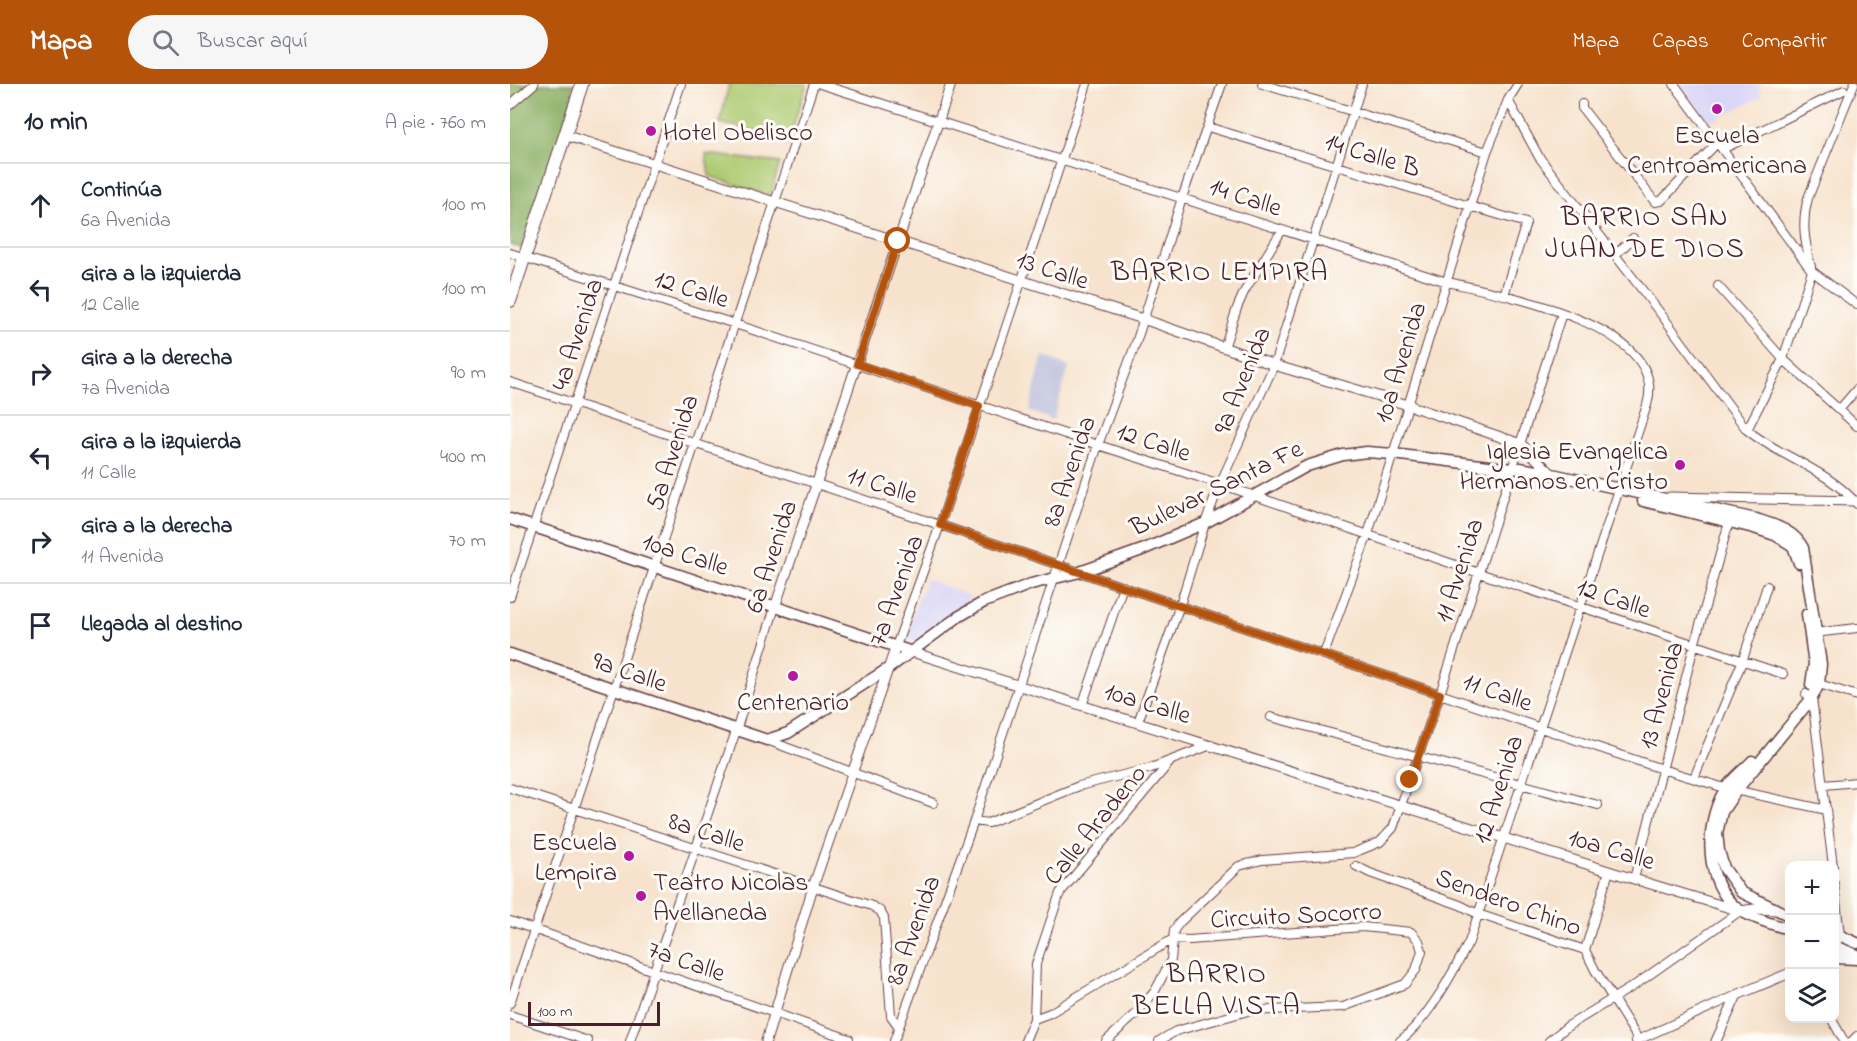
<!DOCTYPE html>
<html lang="es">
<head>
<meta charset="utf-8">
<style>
	body { margin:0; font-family:"Indie Flower",sans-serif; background:#f6f6f7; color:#1f2937 }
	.controls { position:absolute; right:18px; bottom:18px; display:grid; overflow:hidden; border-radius:12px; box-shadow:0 6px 24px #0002 }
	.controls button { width:54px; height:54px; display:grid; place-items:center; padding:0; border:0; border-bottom:2px solid #e0e1e3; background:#fff; color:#1f2937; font:30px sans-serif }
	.scale { position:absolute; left:18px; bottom:15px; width:132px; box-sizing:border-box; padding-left:6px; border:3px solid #4a1f2b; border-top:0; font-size:16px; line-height:21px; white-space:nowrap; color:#4a1f2b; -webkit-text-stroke:4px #fdfcf7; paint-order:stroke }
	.stop { position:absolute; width:18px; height:18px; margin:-14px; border:4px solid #b45309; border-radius:50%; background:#fff }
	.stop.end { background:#b45309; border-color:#fff; box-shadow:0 2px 6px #0008 }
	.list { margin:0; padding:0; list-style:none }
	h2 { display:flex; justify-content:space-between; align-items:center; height:78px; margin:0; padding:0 24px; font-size:26px }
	h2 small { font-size:20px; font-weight:400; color:#747a83 }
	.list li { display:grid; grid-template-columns:39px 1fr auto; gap:18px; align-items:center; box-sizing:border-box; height:84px; padding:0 24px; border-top:2px solid #e0e1e3 }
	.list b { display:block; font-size:22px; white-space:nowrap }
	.list p { margin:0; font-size:20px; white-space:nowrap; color:#747a83 }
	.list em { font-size:20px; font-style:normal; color:#747a83 }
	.icon { flex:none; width:33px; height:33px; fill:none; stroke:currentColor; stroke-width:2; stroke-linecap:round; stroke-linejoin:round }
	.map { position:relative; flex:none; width:1347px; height:957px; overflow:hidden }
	header { display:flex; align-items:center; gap:36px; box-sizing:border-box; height:84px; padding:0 30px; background:#b45309; color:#fff }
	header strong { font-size:28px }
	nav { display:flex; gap:33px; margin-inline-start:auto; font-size:21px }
	.search { width:420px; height:54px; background:#f6f6f7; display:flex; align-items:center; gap:15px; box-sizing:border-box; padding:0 21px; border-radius:33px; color:#747a83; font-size:22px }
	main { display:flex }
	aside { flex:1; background:#fff }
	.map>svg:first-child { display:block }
</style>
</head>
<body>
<header>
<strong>Mapa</strong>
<div class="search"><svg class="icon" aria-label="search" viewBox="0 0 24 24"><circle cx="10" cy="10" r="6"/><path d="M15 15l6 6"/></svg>Buscar aquí</div>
<nav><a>Mapa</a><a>Capas</a><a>Compartir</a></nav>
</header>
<main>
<aside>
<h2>10 min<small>A pie · 760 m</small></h2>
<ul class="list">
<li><svg class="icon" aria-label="ahead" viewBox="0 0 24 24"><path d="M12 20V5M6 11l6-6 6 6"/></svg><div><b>Continúa</b><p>6a Avenida</p></div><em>100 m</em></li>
<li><svg class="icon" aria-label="left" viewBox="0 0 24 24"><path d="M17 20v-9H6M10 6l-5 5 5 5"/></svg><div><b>Gira a la izquierda</b><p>12 Calle</p></div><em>100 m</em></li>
<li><svg class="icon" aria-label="right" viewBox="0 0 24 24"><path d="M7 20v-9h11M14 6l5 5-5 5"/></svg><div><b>Gira a la derecha</b><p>7a Avenida</p></div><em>90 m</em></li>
<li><svg class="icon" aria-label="left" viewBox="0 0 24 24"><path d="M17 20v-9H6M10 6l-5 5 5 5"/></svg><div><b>Gira a la izquierda</b><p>11 Calle</p></div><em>400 m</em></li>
<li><svg class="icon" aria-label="right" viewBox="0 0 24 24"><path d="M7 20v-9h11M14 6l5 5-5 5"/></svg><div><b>Gira a la derecha</b><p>11 Avenida</p></div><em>70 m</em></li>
<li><svg class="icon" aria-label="arrive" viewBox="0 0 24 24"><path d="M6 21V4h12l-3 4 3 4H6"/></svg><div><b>Llegada al destino</b></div></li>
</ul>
</aside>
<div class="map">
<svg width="1347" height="957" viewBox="0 0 1347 957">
	<rect width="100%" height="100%" fill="#fdfcf7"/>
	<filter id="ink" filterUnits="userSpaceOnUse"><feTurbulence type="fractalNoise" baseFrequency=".0167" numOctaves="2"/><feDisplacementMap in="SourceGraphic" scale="12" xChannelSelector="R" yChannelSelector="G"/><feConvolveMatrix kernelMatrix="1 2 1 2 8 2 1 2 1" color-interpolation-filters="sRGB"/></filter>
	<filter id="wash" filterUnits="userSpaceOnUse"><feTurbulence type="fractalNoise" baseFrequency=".008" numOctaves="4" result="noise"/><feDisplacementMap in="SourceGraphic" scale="24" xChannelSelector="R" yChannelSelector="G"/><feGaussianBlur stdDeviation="1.35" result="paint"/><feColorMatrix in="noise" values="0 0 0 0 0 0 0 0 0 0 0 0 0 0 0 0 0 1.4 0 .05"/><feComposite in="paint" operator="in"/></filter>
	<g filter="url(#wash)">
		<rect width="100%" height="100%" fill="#f7e3cd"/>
		<!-- built -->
		<path fill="#dad6f7" d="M1167 0H1253L1248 3 1252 13 1199 38Z
			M417 495 462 513 406 558 396 555 407 518Z"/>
		<!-- industrial -->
		<path fill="#c0c2dd" d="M533 271 559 283 543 336 519 327Z"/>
		<!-- green -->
		<path fill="#adcb72" stroke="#7c754e" stroke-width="1.5" d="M219 0H297L279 55 210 39Z
			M196 70 270 79 260 112 199 92Z"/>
		<!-- forest -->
		<path fill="#8aaf64" stroke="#6a6748" stroke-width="1.5" d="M0 0H64L54 51 11 164 0 161Z"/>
	</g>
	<g filter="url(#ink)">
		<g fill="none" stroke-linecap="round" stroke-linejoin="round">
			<defs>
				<path id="minor" d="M310 0 937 198C990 210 1161 241 1137 321L959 858C942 890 919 934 890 957
					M752 0 977 68
					M1164 0 1302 187 1347 221
					M998 16 1029 73 1154 234 1237 346C1272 374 1317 385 1347 420
					M1072 20V24L1145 118 1151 117 1208 58
					M0 21 24 0
					M698 43 1016 139 994 211
					M1213 65 1334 6
					M0 169 225 240 588 361 710 400 969 489 1273 590
					M1105 171 1123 154
					M1301 183C1295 158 1291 139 1298 114L1344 0
					M1208 202 1273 275 1347 342
					M714 264 727 224 734 208 772 146
					M0 298 430 441 1152 685 1215 704 1317 726
					M1329 326 1347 305
					M1237 346 1273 275 1302 187
					M0 513 171 0
					M1304 549 1347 544
					M386 562 430 441 577 0
					M814 570 858 450 977 68 998 16 1008 0
					M1306 599 1347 612
					M1296 610 1302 614 1323 782
					M572 622 613 502
					M761 633 1088 721
					M628 638 670 521 695 439 710 400 764 281 852 0
					M257 656 423 719
					M1184 694 1232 578 1257 502
					M1314 701 1347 698
					M0 704 362 822 370 827 374 834 381 932 389 943
					M464 737 478 739 569 702 641 684 701 661
					M846 782 860 789 950 821 968 830 1075 866 1085 886 1128 955
					M1124 795 1184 562 1219 438
					M1324 800 1330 851 1325 862
					M0 837 339 955
					M1075 866 1099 787
					M0 919 304 0
					M0 931 78 957
					M1321 934 1334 957
					M524 935 540 929 663 855
					M120 957 226 647 265 523
					M384 957 464 737 588 361 627 256 672 114 712 0
					M515 957 524 935 526 880 550 809 660 678
					M596 957 626 930 645 907 661 876 664 846 670 838 729 782 752 776 843 769 870 758 883 744 930 610 1052 229
					M649 957 666 947 738 927 833 923 895 900 906 886 912 867 909 857 901 848 853 843 679 856 663 855
					M1039 957 1058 942 1125 901 1230 827
					M1126 957 1227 911
					M1342 957 1347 952"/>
				<path id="tertiary" d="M54 51 633 235 764 281 898 321 1011 360 1042 390
					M1160 413 1347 417
					M265 523 441 0
					M402 568 1124 795 1230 827 1244 825 1266 826
					M256 957 303 803 386 562
					M1206 957 1227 911 1280 889"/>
				<path id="secondary" d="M1133 417 1244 444 1265 451 1283 462 1289 479
					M0 435 402 568
					M1297 530 1304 580 1301 601
					M0 570 257 656 278 649 379 584 448 533 474 518 521 500 570 488 632 466 695 439 797 382 833 371 857 368 883 370 1002 385 1010 384 1042 390 1246 435C1264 441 1284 446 1293 464L1311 580 1309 600 1302 614 1226 707 1212 728 1207 749 1209 767 1214 784 1231 808 1280 832
					M1242 677C1233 687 1220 696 1214 707 1194 741 1194 800 1228 825 1242 835 1264 840 1280 846
					M1324 849 1347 859
					M1324 862 1347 871
					M1324 874 1347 875"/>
				<path id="primary" d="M0 217 72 0"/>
			</defs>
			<!-- minor casing -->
			<use href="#minor" stroke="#643c43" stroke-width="10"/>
			<!-- tertiary casing -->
			<use href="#tertiary" stroke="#643c43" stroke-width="11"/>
			<!-- secondary casing -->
			<use href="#secondary" stroke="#643c43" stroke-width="13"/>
			<!-- primary casing -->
			<use href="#primary" stroke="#643c43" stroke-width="14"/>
			<!-- minor -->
			<use href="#minor" stroke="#fff" stroke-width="8"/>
			<!-- tertiary -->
			<use href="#tertiary" stroke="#fff" stroke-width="9"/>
			<!-- secondary -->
			<use href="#secondary" stroke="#fff" stroke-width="10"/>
			<!-- primary -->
			<use href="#primary" stroke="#fff" stroke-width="12"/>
		</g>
	</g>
	<g fill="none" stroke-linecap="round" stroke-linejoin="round" filter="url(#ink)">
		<!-- route -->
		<path stroke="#b45309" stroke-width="8" d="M388 157 347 280 469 322 430 441 930 610 900 696"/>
	</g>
	<!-- markers -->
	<g fill="#b5179e" stroke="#fdfcf7" stroke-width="2">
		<circle cx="1207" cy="25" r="6"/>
		<circle cx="141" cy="47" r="6"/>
		<circle cx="1170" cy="381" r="6"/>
		<circle cx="283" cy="592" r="6"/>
		<circle cx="119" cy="772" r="6"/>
		<circle cx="131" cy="812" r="6"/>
	</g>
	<g text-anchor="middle" stroke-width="6" stroke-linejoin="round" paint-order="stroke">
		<!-- poi labels -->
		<g font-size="26" fill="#4a1f2b" stroke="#fdfcf7" text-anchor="start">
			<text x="153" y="56">Hotel Obelisco</text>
			<text x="1207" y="59" text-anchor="middle">Escuela<tspan x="1207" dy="30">Centroamericana</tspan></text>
			<text x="1158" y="375" text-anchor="end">Iglesia Evangelica<tspan x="1158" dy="30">Hermanos en Cristo</tspan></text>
			<text x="283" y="626" text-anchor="middle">Centenario</text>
			<text x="107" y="766" text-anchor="end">Escuela<tspan x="107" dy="30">Lempira</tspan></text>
			<text x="143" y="806">Teatro Nicolas<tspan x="143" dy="30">Avellaneda</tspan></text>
		</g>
		<!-- street labels -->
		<g font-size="26" fill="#4a1f2b" stroke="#fdfcf7">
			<text transform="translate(863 70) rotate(17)" y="9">14 Calle B</text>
			<text transform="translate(736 112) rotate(18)" y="9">14 Calle</text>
			<text transform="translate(543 185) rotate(18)" y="9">13 Calle</text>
			<text transform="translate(182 204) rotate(17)" y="9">12 Calle</text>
			<text transform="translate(66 250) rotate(-72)" y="9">4a Avenida</text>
			<text transform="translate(889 278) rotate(-73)" y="9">10a Avenida</text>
			<text transform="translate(731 296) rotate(-68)" y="9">9a Avenida</text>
			<text transform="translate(644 357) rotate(18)" y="9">12 Calle</text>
			<text transform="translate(161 368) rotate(-72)" y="9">5a Avenida</text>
			<text transform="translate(558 387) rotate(-71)" y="9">8a Avenida</text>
			<text transform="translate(373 400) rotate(18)" y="9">11 Calle</text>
			<text transform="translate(706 403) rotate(-26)" y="9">Bulevar Santa Fe</text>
			<text transform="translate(176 469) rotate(18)" y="9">10a Calle</text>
			<text transform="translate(260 472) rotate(-72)" y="9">6a Avenida</text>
			<text transform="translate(948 486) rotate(-72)" y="9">11 Avenida</text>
			<text transform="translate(385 506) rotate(-70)" y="9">7a Avenida</text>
			<text transform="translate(1104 513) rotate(19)" y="9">12 Calle</text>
			<text transform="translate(120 587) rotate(19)" y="9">9a Calle</text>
			<text transform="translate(988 607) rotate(19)" y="9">11 Calle</text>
			<text transform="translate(1150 611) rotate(-75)" y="9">13 Avenida</text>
			<text transform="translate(638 618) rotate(17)" y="9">10a Calle</text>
			<text transform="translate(987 705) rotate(-72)" y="9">12 Avenida</text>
			<text transform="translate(584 740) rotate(-51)" y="9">Calle Aradeno</text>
			<text transform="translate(197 747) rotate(18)" y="9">8a Calle</text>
			<text transform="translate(1102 764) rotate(17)" y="9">10a Calle</text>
			<text transform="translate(999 817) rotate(20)" y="9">Sendero Chino</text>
			<text transform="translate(786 830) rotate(-3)" y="9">Circuito Socorro</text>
			<text transform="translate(402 846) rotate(-70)" y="9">8a Avenida</text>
			<text transform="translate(177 876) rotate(19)" y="9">7a Calle</text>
		</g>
		<!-- quarter labels -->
		<g font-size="28" letter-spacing="1.5" fill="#4a1f2b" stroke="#fdfcf7">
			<text x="1135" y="141">BARRIO SAN<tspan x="1135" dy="32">JUAN DE DIOS</tspan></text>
			<text x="710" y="196">BARRIO LEMPIRA</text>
			<text x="707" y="898">BARRIO<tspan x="707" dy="32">BELLA VISTA</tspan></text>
		</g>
	</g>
</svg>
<div class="controls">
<button>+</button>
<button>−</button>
<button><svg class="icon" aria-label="layers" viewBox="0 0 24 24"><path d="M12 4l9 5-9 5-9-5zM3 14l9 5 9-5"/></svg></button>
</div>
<div class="scale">100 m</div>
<div class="stop" style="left:388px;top:157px"></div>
<div class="stop end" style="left:900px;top:696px"></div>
</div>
</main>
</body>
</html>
